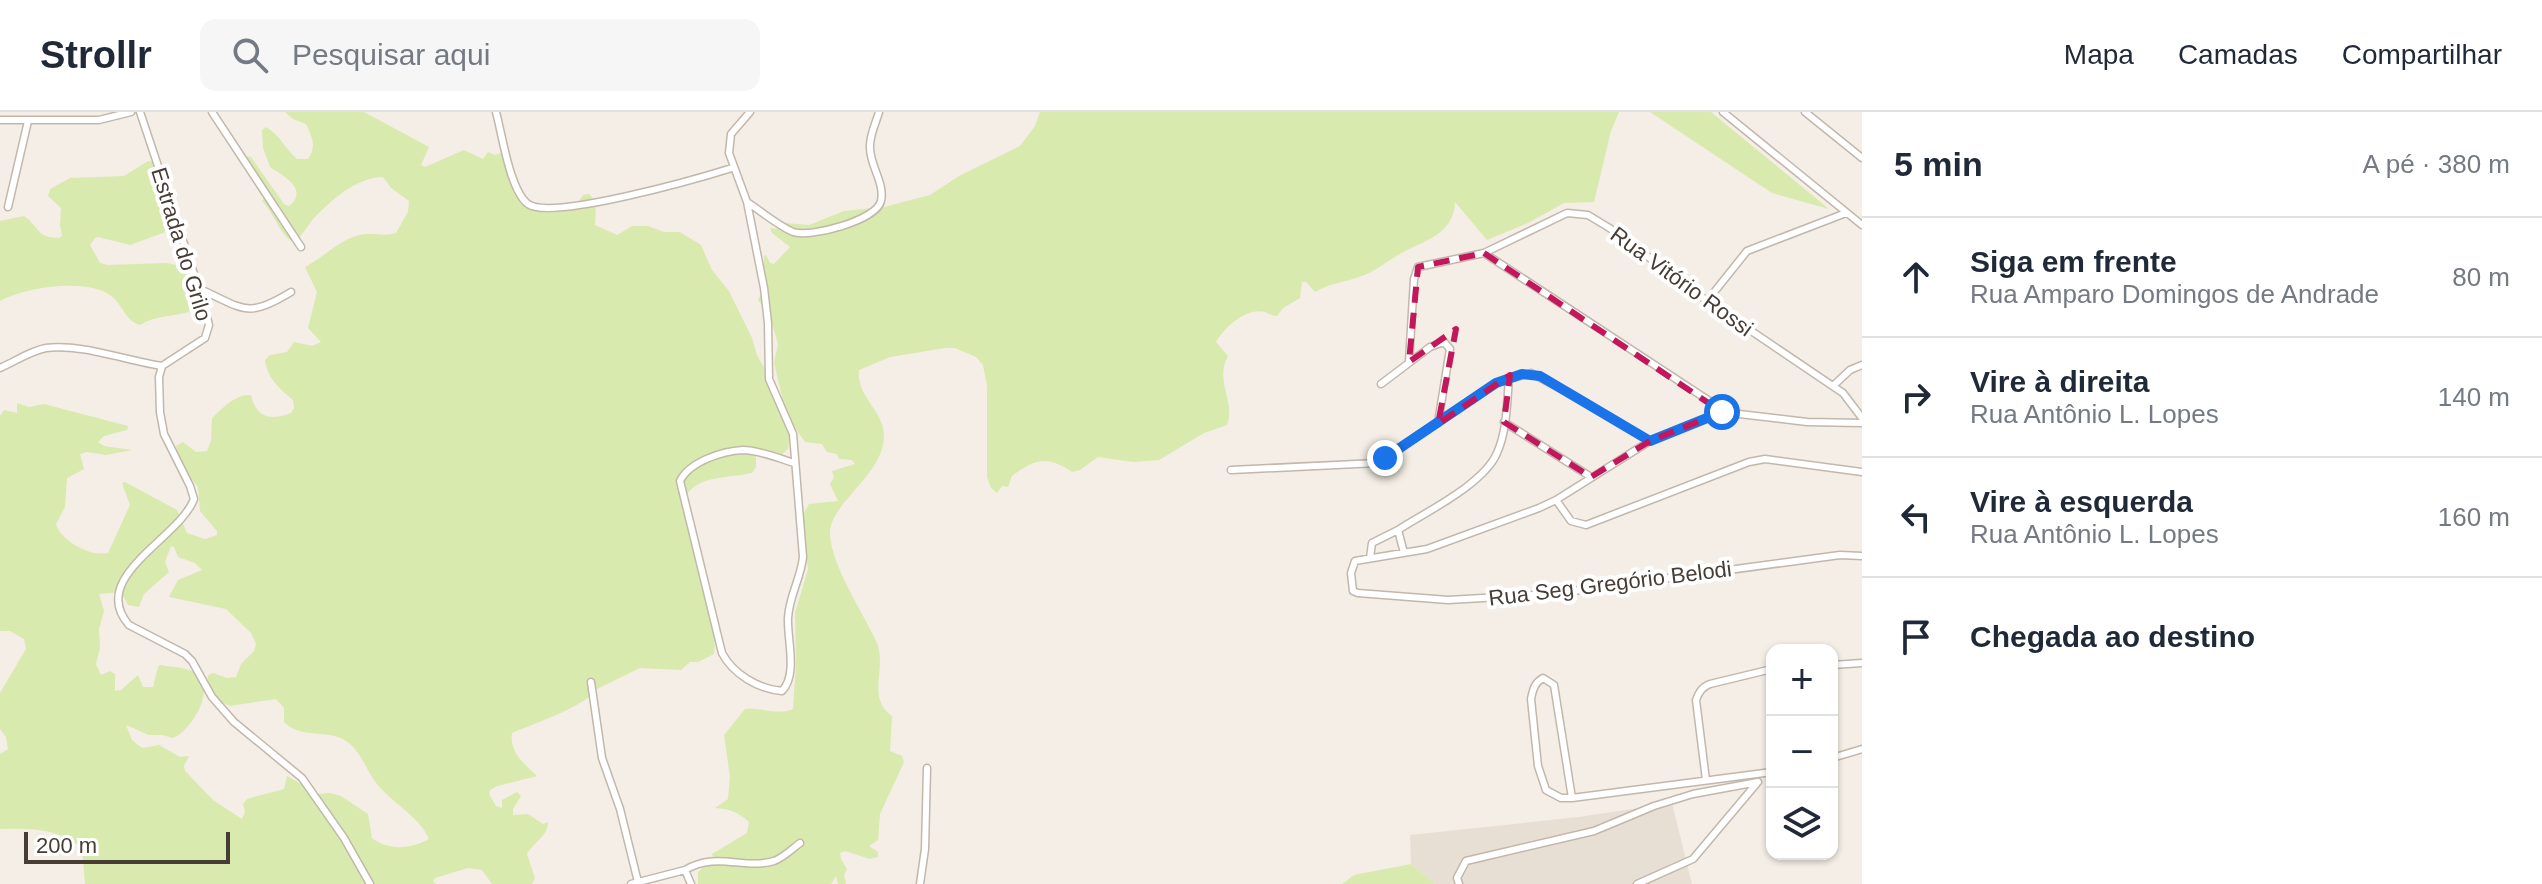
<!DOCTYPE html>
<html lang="pt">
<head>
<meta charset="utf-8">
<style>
	body { margin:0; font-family:Arial,sans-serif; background:#f6f6f7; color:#1f2937 }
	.controls { position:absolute; right:24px; bottom:24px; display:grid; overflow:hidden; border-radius:16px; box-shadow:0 2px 6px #0004 }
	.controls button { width:72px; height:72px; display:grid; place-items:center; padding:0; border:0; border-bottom:2px solid #e0e1e3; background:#fff; color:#1f2937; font:40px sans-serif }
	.scale { position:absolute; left:24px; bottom:20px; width:206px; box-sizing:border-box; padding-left:8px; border:4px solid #473d35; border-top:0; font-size:22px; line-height:28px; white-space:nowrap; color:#473d35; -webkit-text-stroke:6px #fff; paint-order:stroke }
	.stop { position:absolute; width:24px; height:24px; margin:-18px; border:6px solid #1a73e8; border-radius:50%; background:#fff }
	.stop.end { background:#1a73e8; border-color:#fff; box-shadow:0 2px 8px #0008 }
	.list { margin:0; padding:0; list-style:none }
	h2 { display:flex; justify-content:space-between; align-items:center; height:104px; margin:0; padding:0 32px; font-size:34px }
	h2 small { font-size:26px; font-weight:400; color:#747a83 }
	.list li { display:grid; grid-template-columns:52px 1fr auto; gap:24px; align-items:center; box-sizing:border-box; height:120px; padding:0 32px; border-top:2px solid #e0e1e3 }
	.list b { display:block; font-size:30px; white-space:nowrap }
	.list p { margin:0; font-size:26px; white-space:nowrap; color:#747a83 }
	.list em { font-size:26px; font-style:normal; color:#747a83 }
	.icon { flex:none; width:44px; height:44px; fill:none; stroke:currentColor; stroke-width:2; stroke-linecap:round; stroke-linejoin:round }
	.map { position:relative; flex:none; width:1862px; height:772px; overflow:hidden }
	header { display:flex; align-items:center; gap:48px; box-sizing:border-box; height:112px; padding:0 40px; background:#fff; border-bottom:2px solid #e0e1e3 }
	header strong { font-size:38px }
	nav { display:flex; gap:44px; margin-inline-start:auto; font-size:28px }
	.search { width:560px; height:72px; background:#f6f6f7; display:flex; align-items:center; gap:20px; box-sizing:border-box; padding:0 28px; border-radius:16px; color:#747a83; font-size:30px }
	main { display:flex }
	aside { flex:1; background:#fff }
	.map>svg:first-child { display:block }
</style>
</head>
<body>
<header>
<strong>Strollr</strong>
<div class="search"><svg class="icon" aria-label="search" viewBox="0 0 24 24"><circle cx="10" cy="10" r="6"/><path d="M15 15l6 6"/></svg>Pesquisar aqui</div>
<nav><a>Mapa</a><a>Camadas</a><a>Compartilhar</a></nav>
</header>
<main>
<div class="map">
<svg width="1862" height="772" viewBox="0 0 1862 772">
	<rect width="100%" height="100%" fill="#f4eee6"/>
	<!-- residential -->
	<path fill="#e8dfd4" d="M1672 691 1692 772H1435L1411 752 1410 723 1579 705Z"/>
	<!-- green -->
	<path fill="#d8eaad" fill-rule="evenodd" d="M285 0H364L429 35 421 53 425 55 464 38 483 47 488 40 495 43 502 41C527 61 514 112 563 96 572 94 579 91 583 83L589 82 596 90 595 113 617 123 632 114H648L664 120H680L701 133 712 158 729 179 752 226 757 243 783 289 774 251 778 232 769 201 758 188 764 176V144L766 143 770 151 774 152 790 135 772 121 770 116 777 117 785 111 809 113 844 99 884 95 930 83 959 64 1020 34 1035 14 1040 0H1619L1611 19 1594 90 1564 91 1528 111 1487 128 1455 90C1454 123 1424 128 1400 142 1387 149 1376 159 1362 164 1347 170 1329 171 1315 180L1306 170H1302L1300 186 1283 196 1277 204C1273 204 1269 202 1265 200 1246 195 1224 216 1216 230L1228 244C1214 269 1236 289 1227 313L1204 321 1159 348 1133 350 1098 345 1080 358 1072 360C1047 343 1035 347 1012 364L1008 375 1002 374 997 381 991 376 987 365V274L983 253 976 245 955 236H945L890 245 859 258C856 285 885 299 884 325 883 360 840 385 831 413 823 442 865 503 877 531 887 557 866 586 892 604L890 639 902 644 904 650 880 702 878 728 869 734 878 740V745L870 747 845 739 840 741 841 747 847 757 844 763 846 772H838L836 764 831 772H698V760L714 747 712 742 747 721 749 710C738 700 730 697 715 696L728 687 730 665 724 623 745 597C761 595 779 604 793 597L796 552 795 501 808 457 803 415 804 401 809 392 838 389 830 372 834 365 832 359 855 352 852 348 839 347 837 342 827 340 822 332 805 330 791 310 788 337 780 344 756 343V355L752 361C731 366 698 363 686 384L711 499C710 513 717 529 714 542L698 550H690L681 558 640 556 595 578C587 594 530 613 512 621 509 640 524 652 537 664L497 674 490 678 489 682 496 694 502 696V688L517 680 521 684 513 697V703L528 702 543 712 548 710C548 724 534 730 527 742L535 766 532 772H492L482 758 468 756 435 766 433 769 436 772H85L82 736C57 716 31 716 0 717V642L8 637 6 625 0 617V581L26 537 24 527 10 519H0V304L4 298 17 301V291L29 295 44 292 128 314 127 318 104 324 98 330 104 334 132 338 106 343 87 340 80 342 84 357 67 366 65 395 56 412C61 429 90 445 108 441L130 393 122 371 125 370 177 398 187 421 205 427 217 423V419L200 399 198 375 181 354 176 334 183 330 196 340 207 339 211 329 212 306C223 296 235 282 251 283 256 306 271 309 291 301L294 296 293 288C280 277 267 266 265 248L270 243 287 240 294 230 312 234 321 230 308 216 317 180 305 155C324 145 338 129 359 123 371 120 383 125 396 121L408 100 409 89 391 76 383 65C355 66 333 87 314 106 306 115 303 124 293 130 279 122 274 101 262 89L266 83 248 53 245 44 251 45 284 92 289 94C310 77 282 63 270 55L263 36 262 18 266 15C280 23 285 37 297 47H308C317 36 312 24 306 12L293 7ZM171 434 174 435 178 445 195 451 202 458 178 468 169 485 226 497 251 521 256 532 254 539 241 552 236 565 227 566 213 561 208 563C206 578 217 589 230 594L276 587 284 596V610C299 625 319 619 338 625 358 632 363 652 374 668 389 690 418 702 429 727 412 737 388 739 372 726L368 702 341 684 330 681 319 682 287 664 284 677 247 687 243 692 245 700 242 707 213 688 185 659 184 654 189 644 180 645 159 633 142 636 132 628 126 613 149 623H162L173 626C192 618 220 573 192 559 183 555 170 555 160 553L158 555 153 575H143L138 563 121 578 115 579V562L110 559 101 563 96 552 100 536 99 517 104 499 99 482 121 480 128 493 139 495 144 482 169 460 165 450Z
		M1650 0H1711L1829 97 1772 81Z
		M148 49 153 50C163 64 173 101 171 118L130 133 98 125 95 126 90 133 100 151 107 153 167 151 189 156C198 171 197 185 189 200 171 205 156 203 140 213 124 208 123 192 110 183 87 166 24 175 0 189V109L24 104C39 114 36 126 59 126L62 124 60 113 61 96 48 84 50 77 70 66 124 64Z
		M1411 752 1435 772H1342L1354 763Z"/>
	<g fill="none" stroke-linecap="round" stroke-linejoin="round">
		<defs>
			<path id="minor" d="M140 0 199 177 209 213 205 226 162 254 159 265 160 300 164 322 190 374 194 387C180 426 87 465 129 513L185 542 192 549 212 585 234 610 302 666 344 726 370 772
				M212 0 301 135
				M496 0C502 22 510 79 528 92 551 109 700 66 732 56
				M750 0 731 22 729 41 747 90 764 176 768 211 769 267 793 322 803 445C801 466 789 484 788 506 787 527 798 563 782 579 758 577 733 562 722 541L680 369C689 350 722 339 743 338 759 338 778 346 794 351
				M1723 0 1862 113
				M1805 0 1862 46
				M0 8H99L131 0
				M747 90C761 99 777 113 793 120 811 126 877 108 881 89 885 71 870 54 870 36 869 24 876 11 879 0
				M8 95 28 9
				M1484 141 1708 288 1722 300
				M200 177C244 197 247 207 291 180
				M1707 189 1747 139 1846 101
				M1409 250 1414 167 1418 155 1484 141 1567 101 1588 103 1611 117 1707 189 1843 281 1862 306
				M0 256C14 250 30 239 46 236 79 231 128 249 162 254
				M1381 272 1430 235 1444 230 1450 237 1438 311
				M1833 274 1850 258 1862 253
				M1504 310 1591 365
				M1862 311 1807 310 1722 300 1650 329 1556 388 1539 396 1427 437 1355 449 1351 461 1353 479 1358 481 1448 488 1551 482 1840 443 1862 444
				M1231 358 1377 351 1496 271 1531 261 1573 283 1650 329
				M1556 388 1571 409 1586 413 1749 350 1765 347 1862 360
				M1404 441 1398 418C1426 400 1484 372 1497 341 1507 319 1507 290 1509 266
				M1370 446 1372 431 1398 418
				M1832 553 1862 551
				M591 570 602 646 620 697 638 770
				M1832 646 1862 637
				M1706 668 1696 588C1699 580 1702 575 1710 572L1772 557
				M1572 686 1554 573 1543 566C1534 571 1533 578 1531 587L1538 654 1546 678 1561 686H1572L1772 660
				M685 758C717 739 743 758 774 749 783 746 792 737 800 731
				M631 772 685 758 691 772
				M920 772 925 737 927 656
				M1459 772 1457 766 1466 749 1594 719 1654 694 1693 682 1758 670
				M1637 772 1693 747 1757 671"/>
		</defs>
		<!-- minor casing -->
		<use href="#minor" stroke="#c3b7ab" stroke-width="9"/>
		<!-- minor -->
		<use href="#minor" stroke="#fff" stroke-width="6"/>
	</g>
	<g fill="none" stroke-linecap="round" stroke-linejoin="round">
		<!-- route -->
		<path stroke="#1a73e8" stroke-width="10" d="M1385 346 1496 271 1522 262 1540 264 1650 329 1722 300"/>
	</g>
	<!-- marked area -->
	<path fill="none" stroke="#c2185b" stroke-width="6" stroke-dasharray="16 10" stroke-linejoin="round" d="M1484 141 1722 300 1650 329 1591 365 1504 310 1510 263 1438 312 1456 217 1409 250 1418 155Z"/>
	<g text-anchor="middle" stroke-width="8" stroke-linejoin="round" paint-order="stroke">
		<!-- street labels -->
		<g font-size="22" fill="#473d35" stroke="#fff">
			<text transform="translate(182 132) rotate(73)" y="8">Estrada do Grilo</text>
			<text transform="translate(1682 169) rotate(36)" y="8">Rua Vitório Rossi</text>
			<text transform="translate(1610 471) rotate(-7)" y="8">Rua Seg Gregório Belodi</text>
		</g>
	</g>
</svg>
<div class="controls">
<button>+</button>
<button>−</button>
<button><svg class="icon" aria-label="layers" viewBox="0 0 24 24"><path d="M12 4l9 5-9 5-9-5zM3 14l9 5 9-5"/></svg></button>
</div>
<div class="scale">200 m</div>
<div class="stop" style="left:1722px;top:300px"></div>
<div class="stop end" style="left:1385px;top:346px"></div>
</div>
<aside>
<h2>5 min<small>A pé · 380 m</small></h2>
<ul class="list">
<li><svg class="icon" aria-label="ahead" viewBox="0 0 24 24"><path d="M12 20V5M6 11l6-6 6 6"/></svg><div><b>Siga em frente</b><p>Rua Amparo Domingos de Andrade</p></div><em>80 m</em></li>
<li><svg class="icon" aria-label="right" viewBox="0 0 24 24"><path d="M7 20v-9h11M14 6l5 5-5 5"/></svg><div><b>Vire à direita</b><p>Rua Antônio L. Lopes</p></div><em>140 m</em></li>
<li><svg class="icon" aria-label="left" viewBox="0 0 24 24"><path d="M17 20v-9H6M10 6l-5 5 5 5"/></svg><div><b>Vire à esquerda</b><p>Rua Antônio L. Lopes</p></div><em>160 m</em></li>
<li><svg class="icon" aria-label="arrive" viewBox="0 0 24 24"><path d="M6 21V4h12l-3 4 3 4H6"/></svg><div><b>Chegada ao destino</b></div></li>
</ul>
</aside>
</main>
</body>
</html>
